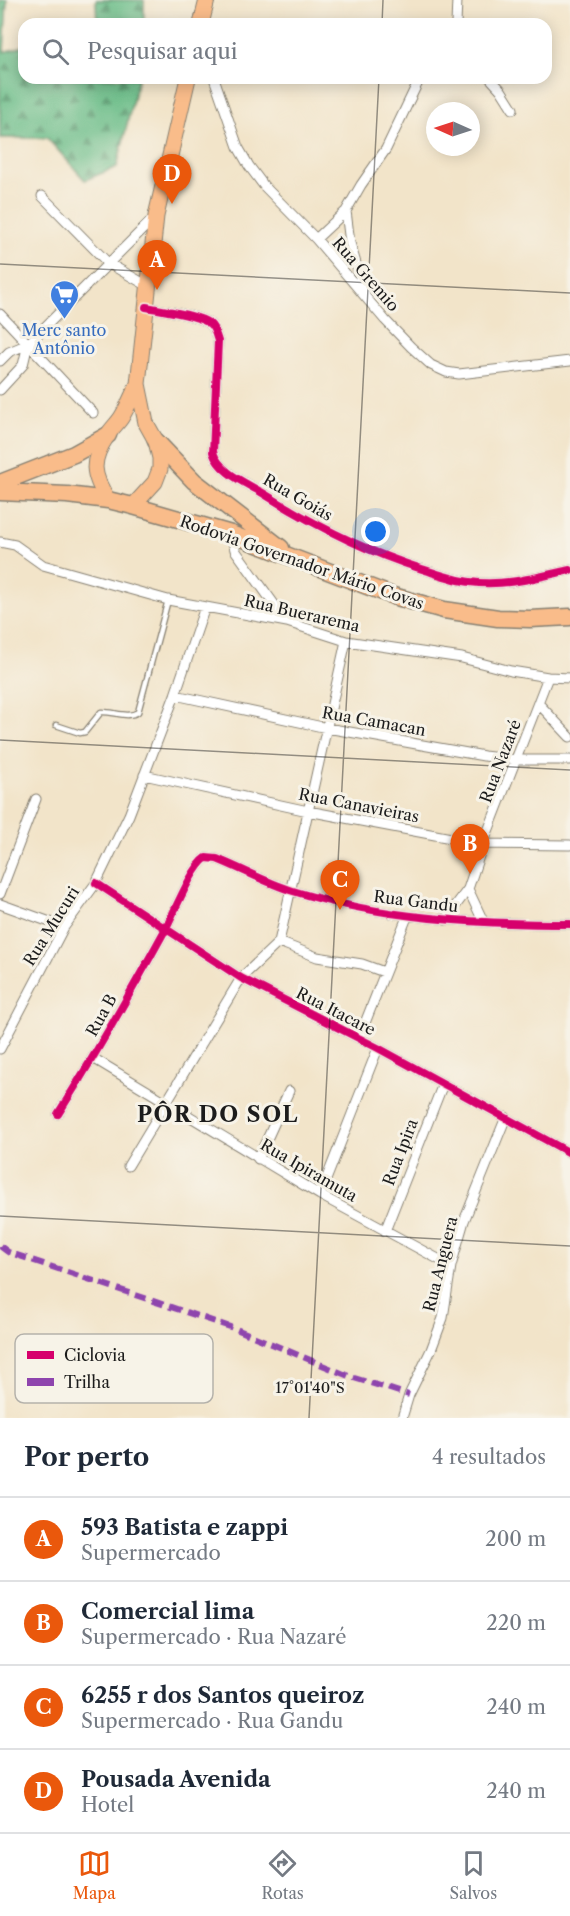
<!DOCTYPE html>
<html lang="pt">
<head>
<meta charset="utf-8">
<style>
	body { margin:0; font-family:"Libre Caslon Text",serif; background:#f2f2f3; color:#1f2937 }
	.compass { position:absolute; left:426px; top:102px; width:54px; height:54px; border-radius:50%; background:#fff; box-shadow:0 3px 15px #0003; rotate:273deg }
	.you { position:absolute; left:376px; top:532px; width:21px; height:21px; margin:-15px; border:4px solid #fff; border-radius:50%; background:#1a73e8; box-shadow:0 0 0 9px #1a73e833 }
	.badge { display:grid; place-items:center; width:39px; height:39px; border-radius:50%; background:#ea580c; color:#fff; font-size:20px; font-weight:700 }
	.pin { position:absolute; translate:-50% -50px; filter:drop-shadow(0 2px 3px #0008) }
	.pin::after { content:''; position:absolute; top:32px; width:21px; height:18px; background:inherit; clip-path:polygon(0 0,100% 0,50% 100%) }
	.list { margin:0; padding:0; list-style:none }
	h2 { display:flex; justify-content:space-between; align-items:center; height:78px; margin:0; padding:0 24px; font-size:26px }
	h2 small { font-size:20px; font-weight:400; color:#747a83 }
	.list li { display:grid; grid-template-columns:39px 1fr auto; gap:18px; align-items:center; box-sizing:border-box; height:84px; padding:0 24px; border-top:2px solid #e0e1e3 }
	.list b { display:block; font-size:22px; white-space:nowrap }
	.list p { margin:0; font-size:20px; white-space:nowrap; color:#747a83 }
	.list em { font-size:20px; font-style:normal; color:#747a83 }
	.icon { flex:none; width:33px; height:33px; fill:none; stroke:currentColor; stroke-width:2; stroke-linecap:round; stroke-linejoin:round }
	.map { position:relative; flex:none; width:570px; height:1418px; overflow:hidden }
	.search { position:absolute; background:#fff; box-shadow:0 3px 15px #0003; left:18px; right:18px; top:18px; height:66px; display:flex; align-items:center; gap:15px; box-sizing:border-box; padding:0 21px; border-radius:18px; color:#747a83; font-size:22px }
	.sheet { height:414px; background:#fff }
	nav { display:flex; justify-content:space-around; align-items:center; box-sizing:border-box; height:84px; border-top:2px solid #e0e1e3; background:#fff; font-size:16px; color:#747a83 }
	nav a { display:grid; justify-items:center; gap:3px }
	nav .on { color:#ea580c }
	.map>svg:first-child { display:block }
</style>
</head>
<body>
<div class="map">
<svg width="570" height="1418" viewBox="0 0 570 1418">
	<defs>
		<pattern id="forest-firs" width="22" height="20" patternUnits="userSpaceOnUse" patternTransform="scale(1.5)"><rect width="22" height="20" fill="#6dbe8a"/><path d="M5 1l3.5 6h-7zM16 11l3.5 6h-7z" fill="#599a70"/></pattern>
	</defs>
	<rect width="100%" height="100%" fill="#f7f3e8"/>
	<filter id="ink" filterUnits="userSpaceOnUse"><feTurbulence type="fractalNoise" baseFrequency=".0167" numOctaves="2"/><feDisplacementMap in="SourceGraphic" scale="12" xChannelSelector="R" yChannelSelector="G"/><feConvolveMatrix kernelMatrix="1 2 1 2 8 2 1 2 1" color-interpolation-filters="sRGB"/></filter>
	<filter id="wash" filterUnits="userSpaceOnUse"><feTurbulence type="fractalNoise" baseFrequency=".008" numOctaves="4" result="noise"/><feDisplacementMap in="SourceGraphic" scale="24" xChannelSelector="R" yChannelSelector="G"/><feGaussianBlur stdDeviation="1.35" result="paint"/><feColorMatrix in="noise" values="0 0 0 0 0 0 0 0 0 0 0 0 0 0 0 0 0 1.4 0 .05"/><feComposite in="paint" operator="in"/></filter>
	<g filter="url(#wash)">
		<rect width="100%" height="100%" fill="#f2e4c9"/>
		<!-- forest -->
		<path fill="url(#forest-firs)" stroke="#446d53" stroke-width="1.5" d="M0 0H7L4 52 24 46V78H138L117 167 85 180 47 138H0Z
			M96 0H144V24H97Z"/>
	</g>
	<g filter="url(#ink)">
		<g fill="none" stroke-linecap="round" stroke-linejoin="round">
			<defs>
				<path id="lane" d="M56 725 80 733 85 732 101 712C113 711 128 719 138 712L168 600"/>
				<path id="street" d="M456 24 457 0
					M214 78 238 147 249 166 264 186 316 239 385 320 411 347 431 365 446 372 459 374 570 361
					M490 78 501 90 513 109
					M42 196 108 263 148 286
					M316 239 346 211
					M365 294 350 243 346 211 361 185 386 149 420 78
					M146 307C161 310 199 315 210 324 215 328 216 336 218 341L213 452C219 472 244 482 261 492 312 524 364 551 422 569 438 574 454 580 470 582 503 587 538 577 570 570
					M0 314 93 413
					M0 361 9 352 28 344 156 216
					M0 390 23 365 28 344
					M231 534 235 550 287 622
					M0 542 15 545 43 565 168 600 287 622 346 641 462 658 511 671 548 677 570 678
					M175 695 327 728 484 756 517 760H570
					M538 703 570 737
					M144 775 308 811 483 844 570 845
					M96 883 241 978 378 1048 570 1153
					M468 889 483 921
					M0 894 36 799
					M0 904 64 927
					M445 920 468 889 483 844 548 677
					M279 942 317 957 362 964 384 972
					M359 1038 407 917
					M0 1049 64 927 96 883 129 815 175 695 205 607
					M93 1058 320 1195 451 1266
					M58 1114C96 1054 131 992 165 930 174 913 192 867 206 858L217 859C242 869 267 883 293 891 382 919 477 924 570 924
					M258 1159 289 1091
					M128 1166 241 978 279 942 346 641
					M320 1195 378 1048
					M385 1231 443 1084
					M402 1418 409 1395 431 1350 443 1318 451 1266 464 1221 506 1117"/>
				<path id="primary" d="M201 24 207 0
					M108 500C92 475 90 461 107 436 111 429 117 424 121 418 128 407 132 395 138 384
					M133 506 155 482 160 469V458L156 441 146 423 138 384 156 216 188 78"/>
				<path id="highway" d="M156 441 194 481 281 548
					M0 483 74 454 108 435
					M0 492 67 495 108 500 133 506 231 534 393 596 444 610 498 618 530 619 570 617"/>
			</defs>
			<!-- lane casing -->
			<use href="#lane" stroke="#878072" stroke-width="7"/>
			<!-- street casing -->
			<use href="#street" stroke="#878072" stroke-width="11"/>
			<!-- primary casing -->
			<use href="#primary" stroke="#878072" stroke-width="17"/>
			<!-- highway casing -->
			<use href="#highway" stroke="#878072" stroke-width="19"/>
			<!-- lane -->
			<use href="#lane" stroke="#fff" stroke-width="4.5"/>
			<!-- street -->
			<use href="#street" stroke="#fff" stroke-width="9"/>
			<!-- primary -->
			<use href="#primary" stroke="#f9bc8a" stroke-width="15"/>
			<!-- highway -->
			<use href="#highway" stroke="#f9bc8a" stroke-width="16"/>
			<!-- quiet -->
			<path stroke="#8e44ad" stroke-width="6" stroke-dasharray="12 6" stroke-linecap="butt" d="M0 1246 8 1252 236 1329 351 1377 409 1395"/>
			<defs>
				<path id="cycleway" d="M146 307C161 310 199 315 210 324 215 328 216 336 218 341L213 452C219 472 244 482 261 492 312 524 364 551 422 569 438 574 454 580 470 582 503 587 538 577 570 570
					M96 883 241 978 378 1048 570 1153
					M58 1114C96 1054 131 992 165 930 174 913 192 867 206 858L217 859C242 869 267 883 293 891 382 919 477 924 570 924"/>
			</defs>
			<!-- cycleway casing -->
			<use href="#cycleway" stroke="#f7f3e8" stroke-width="11"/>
			<!-- cycleway -->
			<use href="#cycleway" stroke="#d6006c" stroke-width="8"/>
		</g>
	</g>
	<!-- ticks -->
	<path fill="none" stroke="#1c1c1c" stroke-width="1.5" stroke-opacity="0.45" d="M382 24 383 0M0 264 570 293M0 740 570 770M0 1216 570 1246M309 1418 379 78"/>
	<!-- icons -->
	<defs>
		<symbol id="supermarket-pin" viewBox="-11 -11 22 30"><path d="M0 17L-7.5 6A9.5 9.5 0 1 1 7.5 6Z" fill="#3f7fe0" stroke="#f7f3e8"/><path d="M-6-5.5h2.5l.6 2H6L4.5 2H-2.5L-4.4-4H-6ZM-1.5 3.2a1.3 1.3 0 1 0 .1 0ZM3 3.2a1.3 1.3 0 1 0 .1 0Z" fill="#fff"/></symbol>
	</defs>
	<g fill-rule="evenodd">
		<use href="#supermarket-pin" x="48" y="278" width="33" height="45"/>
	</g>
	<g text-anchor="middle" stroke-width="6" stroke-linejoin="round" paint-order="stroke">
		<!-- street labels -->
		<g font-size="16" fill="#1c1c1c" stroke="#f7f3e8">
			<text transform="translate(366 274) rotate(49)" y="6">Rua Gremio</text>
			<text transform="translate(298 497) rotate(30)" y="6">Rua Goiás</text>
			<text transform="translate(302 562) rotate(19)" y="6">Rodovia Governador Mário Covas</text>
			<text transform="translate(302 613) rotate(13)" y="6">Rua Buerarema</text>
			<text transform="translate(374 721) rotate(10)" y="6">Rua Camacan</text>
			<text transform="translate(500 761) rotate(-69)" y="6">Rua Nazaré</text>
			<text transform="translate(359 805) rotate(11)" y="6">Rua Canavieiras</text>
			<text transform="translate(416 901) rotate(7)" y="6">Rua Gandu</text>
			<text transform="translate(51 926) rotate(-58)" y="6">Rua Mucuri</text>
			<text transform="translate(336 1011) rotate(27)" y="6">Rua Itacare</text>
			<text transform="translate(101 1015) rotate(-61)" y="6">Rua B</text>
			<text transform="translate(400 1152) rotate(-69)" y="6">Rua Ipira</text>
			<text transform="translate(309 1170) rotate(30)" y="6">Rua Ipiramuta</text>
			<text transform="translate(440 1264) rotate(-76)" y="6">Rua Anguera</text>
		</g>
		<!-- shop labels -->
		<g font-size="16" fill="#366cbe" stroke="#f7f3e8">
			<text x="64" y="336">Merc santo<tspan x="64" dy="18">Antônio</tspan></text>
		</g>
		<!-- district labels -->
		<g font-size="22" font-weight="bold" letter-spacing="1.5" fill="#1c1c1c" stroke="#f7f3e8">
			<text x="218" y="1122">PÔR DO SOL</text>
		</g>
	</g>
	<!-- legend -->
	<rect x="15" y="1334" width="198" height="69" rx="9" fill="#f7f3e8" stroke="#b5b2ab" stroke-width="1.5"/>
	<rect x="27" y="1351" width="27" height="8" fill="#d6006c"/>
	<rect x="27" y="1378" width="27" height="8" fill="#8e44ad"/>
	<g font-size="16" fill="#1c1c1c">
		<text x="64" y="1361">Ciclovia</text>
		<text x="64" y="1388">Trilha</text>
	</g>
	<g font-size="15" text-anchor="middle" fill="#1c1c1c" stroke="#f7f3e8" stroke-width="6" stroke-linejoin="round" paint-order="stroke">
		<text x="310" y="1393">17°01'40"S</text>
	</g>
</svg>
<svg class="compass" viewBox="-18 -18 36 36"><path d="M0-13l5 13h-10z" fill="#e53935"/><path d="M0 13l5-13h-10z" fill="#747a83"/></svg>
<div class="you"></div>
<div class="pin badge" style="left:157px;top:290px">A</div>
<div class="pin badge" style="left:470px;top:874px">B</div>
<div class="pin badge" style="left:340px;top:910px">C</div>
<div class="pin badge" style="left:172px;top:204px">D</div>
<div class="search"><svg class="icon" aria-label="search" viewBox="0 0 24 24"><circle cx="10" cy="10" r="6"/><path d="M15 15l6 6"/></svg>Pesquisar aqui</div>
</div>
<section class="sheet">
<h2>Por perto<small>4 resultados</small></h2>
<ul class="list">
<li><span class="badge">A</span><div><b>593 Batista e zappi</b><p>Supermercado</p></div><em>200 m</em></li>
<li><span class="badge">B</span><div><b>Comercial lima</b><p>Supermercado · Rua Nazaré</p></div><em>220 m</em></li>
<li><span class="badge">C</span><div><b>6255 r dos Santos queiroz</b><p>Supermercado · Rua Gandu</p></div><em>240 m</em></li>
<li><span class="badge">D</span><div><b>Pousada Avenida</b><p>Hotel</p></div><em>240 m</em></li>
</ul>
</section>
<nav>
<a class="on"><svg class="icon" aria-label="map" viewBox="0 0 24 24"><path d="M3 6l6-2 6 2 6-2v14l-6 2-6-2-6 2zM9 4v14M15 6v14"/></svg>Mapa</a>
<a><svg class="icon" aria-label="directions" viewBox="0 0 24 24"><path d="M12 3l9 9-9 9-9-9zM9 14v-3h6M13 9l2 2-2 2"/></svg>Rotas</a>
<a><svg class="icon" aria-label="saved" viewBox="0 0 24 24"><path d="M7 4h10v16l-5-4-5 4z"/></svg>Salvos</a>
</nav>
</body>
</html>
